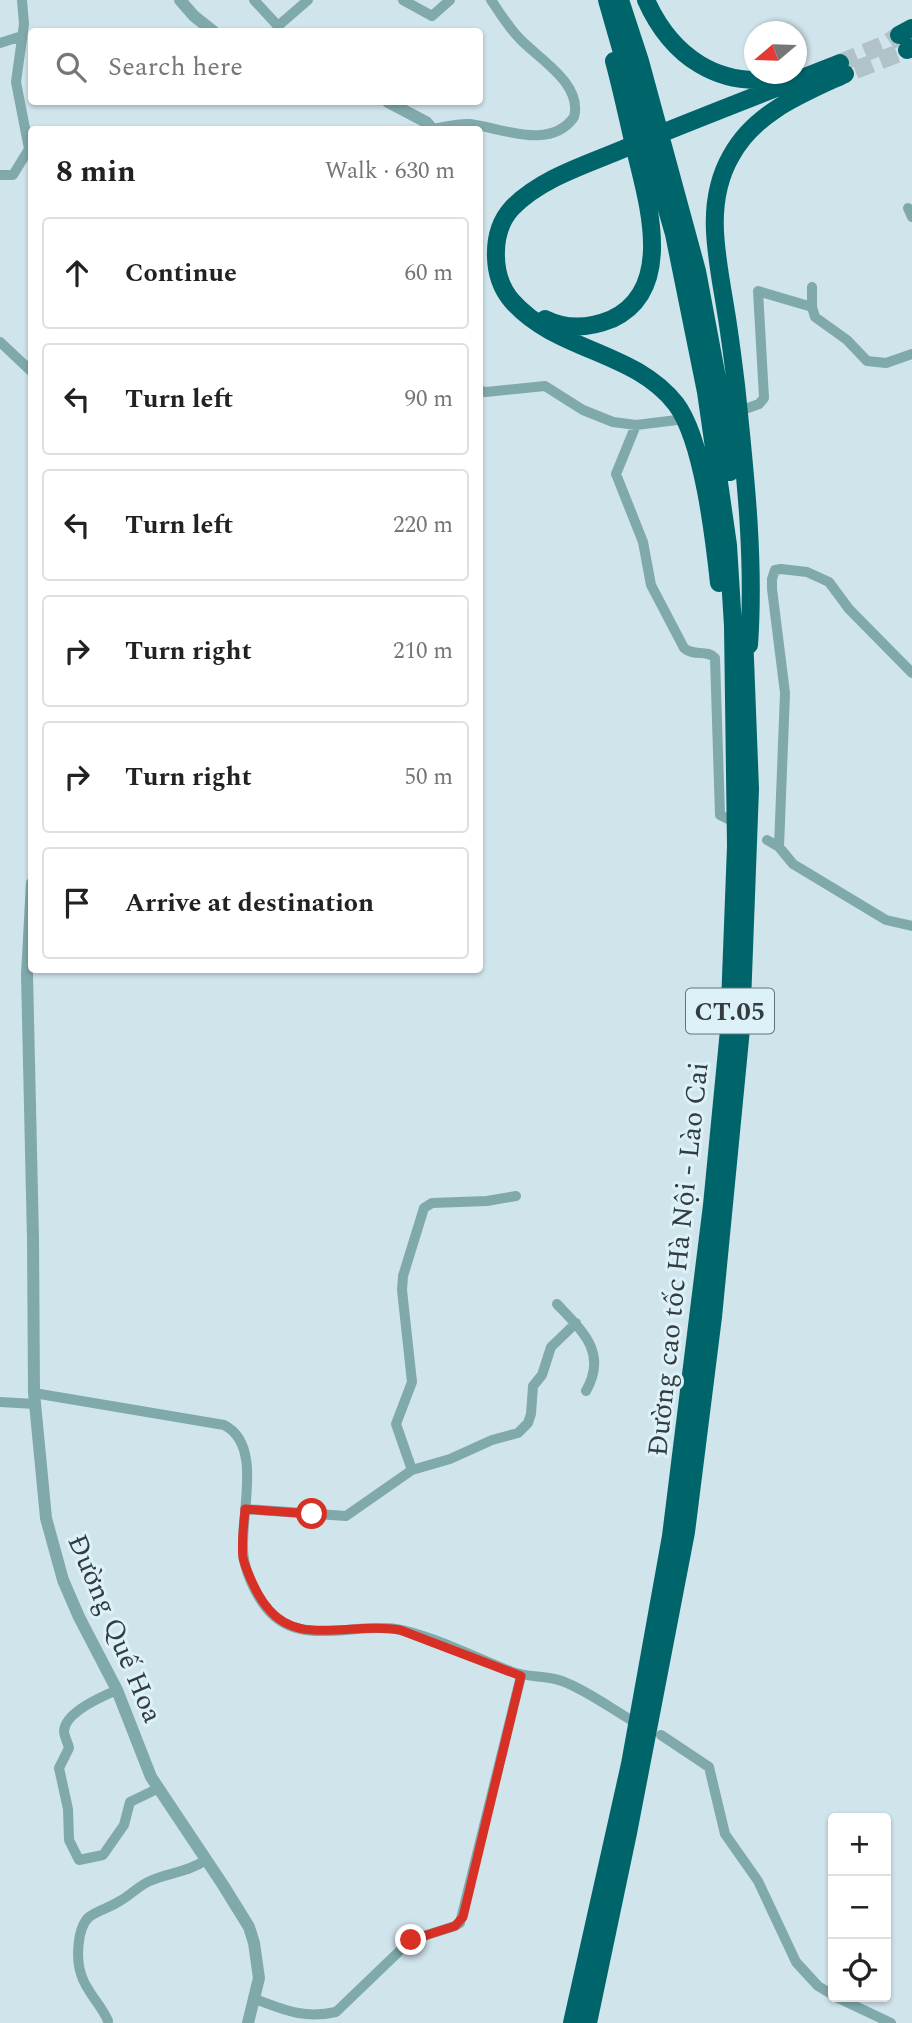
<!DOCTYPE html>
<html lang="en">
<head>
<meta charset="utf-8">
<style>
	body { margin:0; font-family:Spectral,serif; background:#f6f6f6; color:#222 }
	.controls { position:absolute; right:21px; bottom:21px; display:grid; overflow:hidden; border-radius:7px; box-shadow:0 2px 5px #0004 }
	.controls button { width:63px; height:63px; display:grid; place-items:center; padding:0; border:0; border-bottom:2px solid #e0e0e0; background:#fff; color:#222; font:35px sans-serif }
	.compass { position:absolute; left:744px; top:21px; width:63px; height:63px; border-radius:50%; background:#fff; box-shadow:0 2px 5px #0004; rotate:251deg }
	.stop { position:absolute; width:21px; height:21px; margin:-16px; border:5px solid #d93025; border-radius:50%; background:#fff }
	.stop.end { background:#d93025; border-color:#fff; box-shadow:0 2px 7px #0008 }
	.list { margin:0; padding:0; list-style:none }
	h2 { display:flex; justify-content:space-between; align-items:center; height:91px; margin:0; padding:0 28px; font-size:30px }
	h2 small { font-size:23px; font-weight:400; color:#767676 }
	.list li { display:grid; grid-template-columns:46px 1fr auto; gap:21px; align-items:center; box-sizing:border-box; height:112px; margin:0 14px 14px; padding:0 14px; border:2px solid #e0e0e0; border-radius:7px }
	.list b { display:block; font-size:26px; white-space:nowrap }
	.list em { font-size:23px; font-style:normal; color:#767676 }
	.icon { flex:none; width:38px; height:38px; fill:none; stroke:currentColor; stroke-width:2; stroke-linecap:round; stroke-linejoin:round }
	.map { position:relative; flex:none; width:912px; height:2023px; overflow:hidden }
	.search { position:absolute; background:#fff; box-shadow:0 2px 5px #0004; left:28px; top:28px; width:455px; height:77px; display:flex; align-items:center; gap:18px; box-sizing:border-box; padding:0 24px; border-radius:7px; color:#767676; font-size:26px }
	.panel { position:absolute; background:#fff; box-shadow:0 2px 5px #0004; left:28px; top:126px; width:455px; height:847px; border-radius:7px }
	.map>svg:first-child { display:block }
</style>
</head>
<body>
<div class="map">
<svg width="912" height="2023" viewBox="0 0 912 2023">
	<rect width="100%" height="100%" fill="#d0e4eb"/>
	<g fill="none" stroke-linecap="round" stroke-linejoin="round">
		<!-- motorway-tunnel -->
		<path stroke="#b1c2c9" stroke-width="18" stroke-dasharray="18 9" stroke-linecap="butt" d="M840 63 886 44 899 35
			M855 70 907 50"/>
		<!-- minor -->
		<path stroke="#80a9ab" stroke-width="10" d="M254 0 278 26 277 32
			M403 0 432 16 450 0
			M278 26 308 0
			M0 43 22 36
			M432 129C445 127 458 123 470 124 502 128 550 151 574 117 583 84 539 59 520 39 509 28 500 13 491 0
			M0 175H13L29 149 16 82 24 24 22 0
			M908 208 912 217
			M812 287V307L815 317 847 340 867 361 886 363 912 354
			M0 342 32 372
			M480 391 486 392 545 386 583 410 613 422 636 425 677 420
			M745 409 759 404 764 398 758 291 812 307
			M636 425 616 474 643 542 651 585 684 648C694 657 707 649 715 658L720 815 736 823
			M767 840 779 847 793 864 886 920 912 926
			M779 847 785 693 772 589V579L775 570 781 569 807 572 829 582 849 609 912 673
			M557 1304C582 1331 608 1352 586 1391
			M34 1393 224 1425C266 1446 237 1522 244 1559 247 1577 259 1602 273 1615 305 1645 357 1623 396 1629 431 1635 476 1658 510 1671 527 1678 545 1675 562 1681 586 1690 609 1707 631 1720
			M0 1402 35 1404
			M412 1470 396 1424 412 1382 402 1290 403 1276 424 1208 432 1203 487 1201 516 1196
			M245 1509 346 1516 412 1470 450 1459 492 1440 518 1433 528 1423 531 1414 533 1386 542 1375 551 1347 576 1323
			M117 1690C103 1696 65 1712 64 1731 64 1736 68 1743 69 1748L59 1768 68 1809 69 1840 79 1860 103 1855 124 1825 130 1802 157 1789
			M661 1735 709 1767 725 1834 758 1881 796 1962 818 1986 833 1995
			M836 1997 891 2023
			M255 1999C285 2010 303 2019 336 2012L411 1940 455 1926 460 1923 521 1676
			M108 2021C101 2004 86 1992 81 1974 76 1959 77 1928 89 1917 98 1910 109 1908 118 1902 130 1896 138 1886 150 1881 170 1872 186 1873 206 1860"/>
		<!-- tertiary -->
		<path stroke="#80a9ab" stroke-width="12" d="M180 0 194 16 214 32
			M388 102 426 122 433 130
			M32 883 27 974 33 1239 34 1393 46 1518 63 1580 79 1617 117 1690 151 1777 223 1885 249 1927 254 1943 259 1978 248 2023"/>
		<!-- motorway -->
		<path stroke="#00656a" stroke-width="18" d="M620 0 640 61 697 271 717 378 730 472
			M646 0C671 56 719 90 782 77
			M899 35 912 28
			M907 50 912 48
			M545 319C567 330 590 328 612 319 676 289 647 200 635 149 628 120 622 90 614 61
			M719 583C714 537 703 440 676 404 634 350 557 352 512 301 491 277 490 232 512 208 542 177 589 164 628 147 698 118 769 91 840 63
			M749 645C755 559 745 472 736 385 733 361 730 336 726 312 718 260 703 205 731 156 755 112 802 94 845 74
			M572 2023 630 1764 671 1536 712 1205 729 1030 736 846 733 626 728 545 706 392 674 234 607 0
			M588 2023 628 1833 686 1532 713 1317 741 1029 750 789 744 633"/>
	</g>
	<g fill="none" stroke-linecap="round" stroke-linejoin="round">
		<!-- route -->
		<path stroke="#d93025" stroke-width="9" d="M312 1514 245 1509C244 1525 241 1542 243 1558 245 1567 249 1575 253 1584 265 1610 282 1629 313 1630 342 1632 371 1625 400 1630L521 1676 463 1917 455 1926 411 1940"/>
	</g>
	<g text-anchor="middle" stroke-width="6" stroke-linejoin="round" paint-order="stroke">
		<!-- shield labels -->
		<rect fill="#ddf1f9" stroke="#677277" stroke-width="2" x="686" y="988.5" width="88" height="45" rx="5"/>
		<g font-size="26" font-weight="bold" fill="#343c3f">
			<text x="730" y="1020">CT.05</text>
		</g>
		<!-- street labels -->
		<g font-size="28" fill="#343c3f" stroke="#ddf1f9">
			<text transform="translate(677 1259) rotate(-84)" y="10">Đường cao tốc Hà Nội - Lào Cai</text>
			<text transform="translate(116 1628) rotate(67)" y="10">Đường Quế Hoa</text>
		</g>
	</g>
</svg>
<div class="controls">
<button>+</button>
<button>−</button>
<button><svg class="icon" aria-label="locate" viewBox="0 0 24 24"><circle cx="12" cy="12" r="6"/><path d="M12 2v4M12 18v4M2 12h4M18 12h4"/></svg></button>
</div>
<svg class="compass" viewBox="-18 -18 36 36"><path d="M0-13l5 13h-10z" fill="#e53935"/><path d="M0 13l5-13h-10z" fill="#767676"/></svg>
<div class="stop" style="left:312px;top:1514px"></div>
<div class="stop end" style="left:411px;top:1940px"></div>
<div class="search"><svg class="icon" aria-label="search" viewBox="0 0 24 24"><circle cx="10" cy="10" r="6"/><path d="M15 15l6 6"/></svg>Search here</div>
<section class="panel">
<h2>8 min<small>Walk · 630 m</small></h2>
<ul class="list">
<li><svg class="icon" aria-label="ahead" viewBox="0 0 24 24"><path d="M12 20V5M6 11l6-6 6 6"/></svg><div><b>Continue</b></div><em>60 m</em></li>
<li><svg class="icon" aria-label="left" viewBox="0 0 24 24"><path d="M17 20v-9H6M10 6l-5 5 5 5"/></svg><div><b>Turn left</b></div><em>90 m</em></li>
<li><svg class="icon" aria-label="left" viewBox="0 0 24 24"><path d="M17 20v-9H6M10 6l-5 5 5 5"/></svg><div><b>Turn left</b></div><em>220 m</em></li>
<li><svg class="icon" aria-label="right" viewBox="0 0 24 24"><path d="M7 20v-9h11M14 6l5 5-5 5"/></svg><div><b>Turn right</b></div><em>210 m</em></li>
<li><svg class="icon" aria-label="right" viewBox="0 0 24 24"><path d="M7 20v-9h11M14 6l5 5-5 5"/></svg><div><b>Turn right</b></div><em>50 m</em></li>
<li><svg class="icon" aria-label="arrive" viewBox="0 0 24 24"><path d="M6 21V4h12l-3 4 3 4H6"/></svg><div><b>Arrive at destination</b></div></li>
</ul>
</section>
</div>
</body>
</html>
